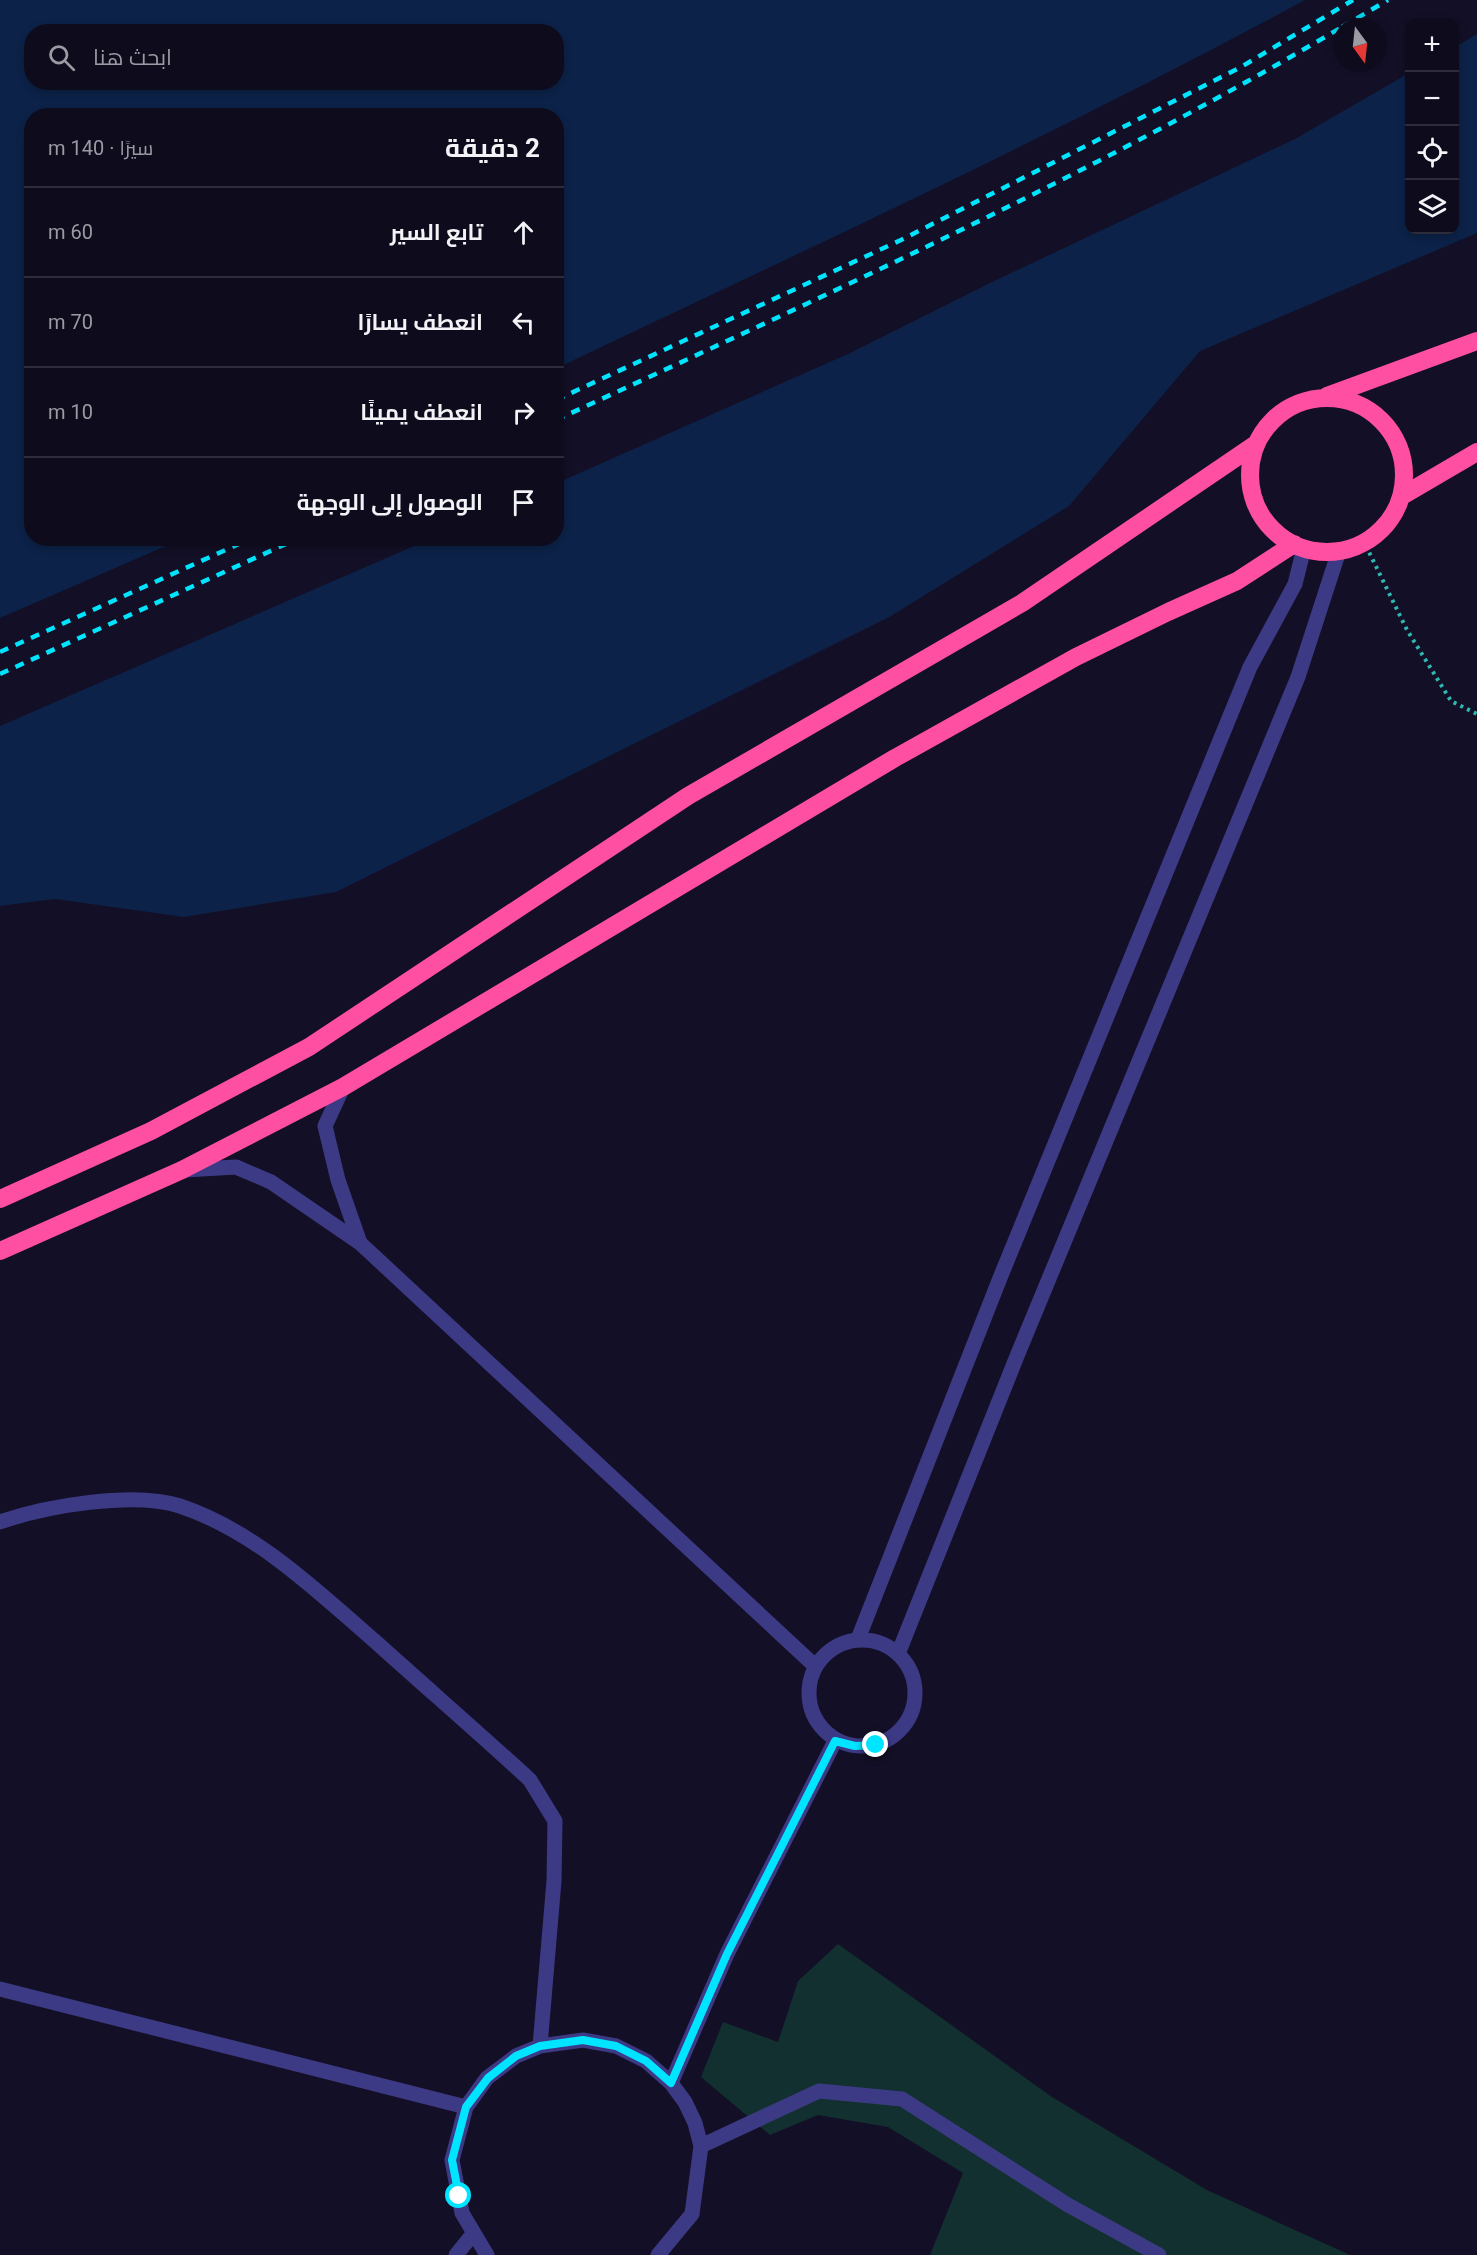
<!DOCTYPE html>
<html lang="ar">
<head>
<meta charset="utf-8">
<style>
	body { margin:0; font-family:Roboto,Cairo,sans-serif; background:#1c1929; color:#f1f3f6; direction:rtl }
	.controls { position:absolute; right:18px; top:18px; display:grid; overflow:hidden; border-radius:12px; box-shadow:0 3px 9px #0003 }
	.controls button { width:54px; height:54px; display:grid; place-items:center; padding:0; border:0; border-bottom:2px solid #2e2b3b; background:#0e0b1c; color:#f1f3f6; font:30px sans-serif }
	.compass { position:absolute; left:1333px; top:18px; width:54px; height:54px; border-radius:50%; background:#0e0b1c; box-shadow:0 3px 9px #0003; rotate:165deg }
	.stop { position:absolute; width:18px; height:18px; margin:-14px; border:4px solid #00e5ff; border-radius:50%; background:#fff }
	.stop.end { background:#00e5ff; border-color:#fff; box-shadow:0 2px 6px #0008 }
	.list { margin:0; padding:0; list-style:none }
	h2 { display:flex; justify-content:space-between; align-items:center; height:78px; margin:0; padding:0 24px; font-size:26px }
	h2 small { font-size:20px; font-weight:400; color:#9b9ba3 }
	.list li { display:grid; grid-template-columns:39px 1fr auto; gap:18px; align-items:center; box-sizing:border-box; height:90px; padding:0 24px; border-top:2px solid #2e2b3b }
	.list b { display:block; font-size:22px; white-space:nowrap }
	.list em { font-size:20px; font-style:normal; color:#9b9ba3 }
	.icon { flex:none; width:33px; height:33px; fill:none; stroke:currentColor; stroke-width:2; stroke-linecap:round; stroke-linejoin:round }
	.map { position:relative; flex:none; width:1477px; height:2255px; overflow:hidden; direction:ltr }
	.search { position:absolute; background:#0e0b1c; box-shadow:0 3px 9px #0003; left:24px; top:24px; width:540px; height:66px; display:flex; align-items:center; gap:15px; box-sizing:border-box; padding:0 21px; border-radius:24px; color:#9b9ba3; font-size:22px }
	.panel { position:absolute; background:#0e0b1c; box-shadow:0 3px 9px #0003; left:24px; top:108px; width:540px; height:438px; border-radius:24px; direction:rtl }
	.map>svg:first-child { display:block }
</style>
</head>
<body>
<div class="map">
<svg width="1477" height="2255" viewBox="0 0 1477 2255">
	<rect width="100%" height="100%" fill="#130f26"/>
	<!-- green -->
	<path fill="#12302f" d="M838 1944 1052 2097 1207 2190 1350 2255H930L963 2173 888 2127 818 2115 770 2135 701 2077 723 2022 778 2042 798 1981Z"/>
	<!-- water -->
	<path fill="#0c2248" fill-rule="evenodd" d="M0 0H1305C1061 132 808 249 557 368L556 116H32V538L182 539 0 618ZM32 32H556V82H32Z
		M1477 34V233L1200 351 1069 506 891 616 336 892 184 917 55 899 0 906V726L430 539 556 538 557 483 850 353 992 282 1295 139 1409 73 1410 230H1454L1455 47Z"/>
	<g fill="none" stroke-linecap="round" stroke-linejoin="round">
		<!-- path -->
		<path stroke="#2fb8b0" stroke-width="4" stroke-dasharray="3 4.5" stroke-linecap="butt" d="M1366 546 1407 630 1451 701 1477 714"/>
		<!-- street -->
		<path stroke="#3d3a85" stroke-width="15" d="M343 1087 325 1126 338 1180 360 1243
			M185 1170 236 1167 271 1182 360 1243 815 1666
			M0 1522C46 1506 133 1491 180 1506 257 1532 317 1591 377 1643 428 1689 480 1734 530 1780L555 1821 554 1881 540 2046
			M858 1639 1000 1278 1250 667 1295 584 1304 548
			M809 1693a53 53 0 1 1 106 0a53 53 0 1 1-106 0Z
			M898 1654 1017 1356 1298 677 1339 551
			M0 1989 466 2107
			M671 2083 727 1954 835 1741
			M701 2146 819 2091 902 2099 1068 2205 1159 2255
			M456 2255 473 2234
			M487 2255 462 2213 452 2160 466 2107 487 2078 516 2056 540 2046 583 2040 616 2046 646 2061 671 2083 685 2102 695 2123 701 2146 692 2214 658 2255"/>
		<!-- highway -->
		<path stroke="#ff4fa3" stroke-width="18" d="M1327 396 1477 341
			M1250 475a77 77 0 1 1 154 0a77 77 0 1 1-154 0Z
			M1402 496 1477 452
			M0 1199 151 1131 309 1047 688 796 1022 603 1256 444
			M0 1251 182 1170 343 1087 895 758 1076 657 1168 612 1237 581 1294 544"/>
		<!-- rail -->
		<path stroke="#00e5ff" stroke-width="4.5" stroke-dasharray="9 8" stroke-linecap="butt" d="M1342 27 1388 0
			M556 400 901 240 1241 67 1353 0
			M556 420C822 297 1090 176 1342 27
			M0 652 252 538
			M0 674 299 538"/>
	</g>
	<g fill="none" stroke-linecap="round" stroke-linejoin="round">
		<!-- route -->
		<path stroke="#00e5ff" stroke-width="8" d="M459 2196 452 2160 466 2107 488 2078 516 2056 540 2046 583 2040 616 2046 646 2061 671 2083 727 1954 835 1741 855 1746 876 1745"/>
	</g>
</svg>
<div class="controls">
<button>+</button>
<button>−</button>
<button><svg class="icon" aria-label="locate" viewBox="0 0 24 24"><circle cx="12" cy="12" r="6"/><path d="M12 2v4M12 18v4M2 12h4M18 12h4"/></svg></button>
<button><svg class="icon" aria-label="layers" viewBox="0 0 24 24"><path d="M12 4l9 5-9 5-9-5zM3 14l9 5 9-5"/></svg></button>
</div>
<svg class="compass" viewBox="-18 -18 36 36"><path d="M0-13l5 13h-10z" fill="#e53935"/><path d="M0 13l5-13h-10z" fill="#9b9ba3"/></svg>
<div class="stop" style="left:459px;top:2196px"></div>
<div class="stop end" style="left:876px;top:1745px"></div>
<div class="search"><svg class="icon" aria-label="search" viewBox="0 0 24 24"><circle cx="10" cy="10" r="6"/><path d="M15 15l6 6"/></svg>ابحث هنا</div>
<section class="panel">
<h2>2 دقيقة<small>سيرًا · 140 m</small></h2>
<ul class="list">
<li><svg class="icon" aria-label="ahead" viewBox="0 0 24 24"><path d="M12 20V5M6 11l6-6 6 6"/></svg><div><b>تابع السير</b></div><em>60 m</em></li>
<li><svg class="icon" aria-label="left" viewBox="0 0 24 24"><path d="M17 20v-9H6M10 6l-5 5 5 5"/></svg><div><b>انعطف يسارًا</b></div><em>70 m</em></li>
<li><svg class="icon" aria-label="right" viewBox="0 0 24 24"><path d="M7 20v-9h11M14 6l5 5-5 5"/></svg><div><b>انعطف يمينًا</b></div><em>10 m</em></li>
<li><svg class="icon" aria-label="arrive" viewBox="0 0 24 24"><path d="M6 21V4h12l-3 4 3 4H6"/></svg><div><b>الوصول إلى الوجهة</b></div></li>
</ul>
</section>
</div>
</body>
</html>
